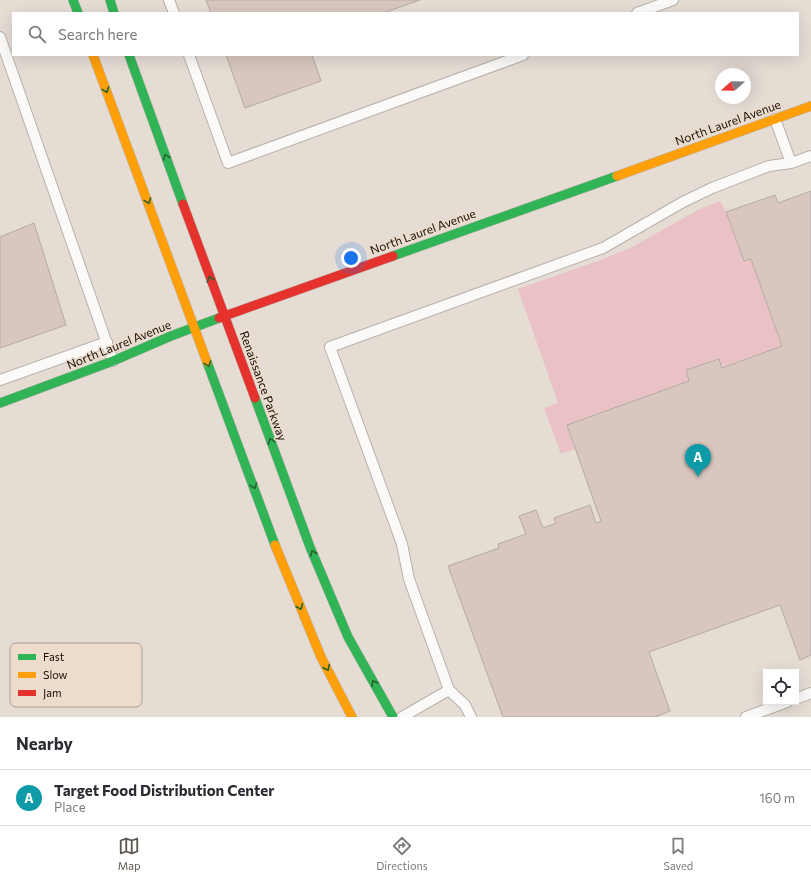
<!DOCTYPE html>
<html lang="en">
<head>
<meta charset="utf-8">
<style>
	body { margin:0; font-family:Commissioner,sans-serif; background:#f7f7f7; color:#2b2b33 }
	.controls { position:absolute; right:12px; bottom:12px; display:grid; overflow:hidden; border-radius:0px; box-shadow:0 4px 16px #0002 }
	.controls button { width:36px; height:36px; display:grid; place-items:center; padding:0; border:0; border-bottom:1px solid #e1e1e2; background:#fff; color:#2b2b33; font:20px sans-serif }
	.compass { position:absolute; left:715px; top:68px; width:36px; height:36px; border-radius:50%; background:#fff; box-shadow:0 4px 16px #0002; rotate:250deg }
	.you { position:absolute; left:351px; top:258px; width:14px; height:14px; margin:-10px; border:3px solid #fff; border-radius:50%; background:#1a73e8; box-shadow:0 0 0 6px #1a73e833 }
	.badge { display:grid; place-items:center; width:26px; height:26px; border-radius:50%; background:#5d5750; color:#fff; font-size:13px; font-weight:700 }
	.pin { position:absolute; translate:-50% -33px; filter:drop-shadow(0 1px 2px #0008) }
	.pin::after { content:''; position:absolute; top:21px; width:14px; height:12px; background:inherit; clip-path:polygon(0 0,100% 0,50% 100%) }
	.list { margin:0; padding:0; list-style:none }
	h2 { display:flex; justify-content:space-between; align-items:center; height:52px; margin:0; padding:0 16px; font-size:17px }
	h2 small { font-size:13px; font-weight:400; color:#7c7c81 }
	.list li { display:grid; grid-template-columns:26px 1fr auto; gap:12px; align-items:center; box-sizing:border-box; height:56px; padding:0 16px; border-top:1px solid #e1e1e2 }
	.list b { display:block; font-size:15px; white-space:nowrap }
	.list p { margin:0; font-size:13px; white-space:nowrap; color:#7c7c81 }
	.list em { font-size:13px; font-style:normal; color:#7c7c81 }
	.icon { flex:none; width:22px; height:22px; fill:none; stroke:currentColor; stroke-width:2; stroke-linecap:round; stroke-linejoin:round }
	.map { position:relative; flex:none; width:811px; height:717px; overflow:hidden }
	.search { position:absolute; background:#fff; box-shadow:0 4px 16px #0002; left:12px; right:12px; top:12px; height:44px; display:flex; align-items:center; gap:10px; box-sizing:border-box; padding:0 14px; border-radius:0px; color:#7c7c81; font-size:15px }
	.sheet { height:108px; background:#fff }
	nav { display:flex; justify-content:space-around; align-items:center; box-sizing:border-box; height:56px; border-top:1px solid #e1e1e2; background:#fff; font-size:11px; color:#7c7c81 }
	nav a { display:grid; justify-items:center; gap:2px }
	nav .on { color:#5d5750 }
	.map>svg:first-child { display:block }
</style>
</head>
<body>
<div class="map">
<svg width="811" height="717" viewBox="0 0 811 717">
	<rect width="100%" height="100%" fill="#e5dcd4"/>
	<!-- green -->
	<path fill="#eac2c5" d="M720 201 726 212 744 261 751 259 782 346 722 368 719 359 686 370 689 381 567 425 575 449 561 454 544 408 558 403 518 289 606 258 632 247 698 210Z"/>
	<!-- building -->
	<path fill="#d9c6be" stroke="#b3aba6" d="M206 0H420L383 13H211Z
		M226 55H312L321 81 245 108Z
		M811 191V655L800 660 780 605 649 652 670 711 655 717H503L448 566 499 548 498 544 526 534 519 516 536 510 543 528 556 523 554 518 590 505 596 523 601 521 567 425 689 381 686 370 719 359 722 368 782 346 751 259 744 261 726 212 775 195 778 203Z
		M34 223 66 325 0 348V237Z"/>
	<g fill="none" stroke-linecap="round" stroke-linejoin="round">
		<defs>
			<path id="lane" d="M169 0 174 13
				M637 13 673 0
				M0 37 113 361
				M189 55 228 163 523 55
				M775 119 791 163
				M0 380 107 342
				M449 690 465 705 471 717
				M796 699 811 693
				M402 717 449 690 409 579 402 544 330 347 603 248 683 202 712 188 769 166 791 163 811 156
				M746 717 787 702"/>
			<path id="fast" d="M73 0 78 13
				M110 0 114 13
				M129 55 183 204
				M393 256 617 176
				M207 362 275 545
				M255 398 310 547 348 637 393 717
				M0 403 113 361 171 336 219 318"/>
			<path id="slow" d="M93 55 207 362
				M617 176 811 106
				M275 545 321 657 352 717"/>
			<path id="jam" d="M183 204 255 398
				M219 318 393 256"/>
		</defs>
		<!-- lane casing -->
		<use href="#lane" stroke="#b7b1aa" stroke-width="12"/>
		<!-- fast casing -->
		<use href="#fast" stroke="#b7b1aa" stroke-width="10"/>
		<!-- slow casing -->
		<use href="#slow" stroke="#b7b1aa" stroke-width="10"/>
		<!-- jam casing -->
		<use href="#jam" stroke="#b7b1aa" stroke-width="10"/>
		<!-- lane -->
		<use href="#lane" stroke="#fbfaf9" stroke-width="10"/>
		<!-- fast -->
		<use href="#fast" stroke="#30b455" stroke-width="9"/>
		<!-- slow -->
		<use href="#slow" stroke="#ff9f0a" stroke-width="9"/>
		<!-- jam -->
		<use href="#jam" stroke="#e5322d" stroke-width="9"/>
	</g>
	<!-- one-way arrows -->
	<defs><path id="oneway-chevron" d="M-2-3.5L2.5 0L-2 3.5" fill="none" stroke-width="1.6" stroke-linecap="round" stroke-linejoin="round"/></defs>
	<g stroke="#22622f">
		<use href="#oneway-chevron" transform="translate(106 90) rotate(70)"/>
		<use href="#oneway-chevron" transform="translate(166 157) rotate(-110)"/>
		<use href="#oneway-chevron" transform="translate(148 201) rotate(70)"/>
		<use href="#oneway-chevron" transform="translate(210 279) rotate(-110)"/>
		<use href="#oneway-chevron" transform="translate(208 364) rotate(70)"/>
		<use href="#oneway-chevron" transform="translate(271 441) rotate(-110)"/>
		<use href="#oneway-chevron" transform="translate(254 486) rotate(70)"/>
		<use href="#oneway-chevron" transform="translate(313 553) rotate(-113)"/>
		<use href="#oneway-chevron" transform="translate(300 607) rotate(68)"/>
		<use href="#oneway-chevron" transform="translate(327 668) rotate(63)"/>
		<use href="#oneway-chevron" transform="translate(374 683) rotate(-119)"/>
	</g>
	<g text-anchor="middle" stroke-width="3" stroke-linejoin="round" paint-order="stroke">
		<!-- street labels -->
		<g font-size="12" fill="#140f09" stroke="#eddccc">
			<text transform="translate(728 123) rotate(-20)" y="4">North Laurel Avenue</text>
			<text transform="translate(423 232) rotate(-20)" y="4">North Laurel Avenue</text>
			<text transform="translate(119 345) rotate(-22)" y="4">North Laurel Avenue</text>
			<text transform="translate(263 386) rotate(70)" y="4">Renaissance Parkway</text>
		</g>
	</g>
	<!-- legend -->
	<rect x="10" y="643" width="132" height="64" rx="6" fill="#eddccc" stroke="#ac9e92" stroke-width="1"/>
	<rect x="18" y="654" width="18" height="6" fill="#30b455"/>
	<rect x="18" y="672" width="18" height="6" fill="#ff9f0a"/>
	<rect x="18" y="690" width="18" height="6" fill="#e5322d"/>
	<g font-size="11" fill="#140f09">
		<text x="43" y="661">Fast</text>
		<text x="43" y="679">Slow</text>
		<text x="43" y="697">Jam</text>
	</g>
</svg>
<div class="controls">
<button><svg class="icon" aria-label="locate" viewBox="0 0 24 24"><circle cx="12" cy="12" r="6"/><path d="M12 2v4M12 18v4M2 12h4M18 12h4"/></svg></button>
</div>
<svg class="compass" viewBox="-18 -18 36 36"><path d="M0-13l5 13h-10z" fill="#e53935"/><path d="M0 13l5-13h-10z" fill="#7c7c81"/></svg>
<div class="you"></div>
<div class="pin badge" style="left:698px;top:477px;background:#0f9aa8">A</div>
<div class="search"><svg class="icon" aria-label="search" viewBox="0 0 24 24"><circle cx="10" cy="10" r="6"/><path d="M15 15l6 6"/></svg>Search here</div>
</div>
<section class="sheet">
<h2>Nearby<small></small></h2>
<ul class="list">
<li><span class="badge" style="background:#0f9aa8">A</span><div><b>Target Food Distribution Center</b><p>Place</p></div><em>160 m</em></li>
</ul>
</section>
<nav>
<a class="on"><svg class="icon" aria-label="map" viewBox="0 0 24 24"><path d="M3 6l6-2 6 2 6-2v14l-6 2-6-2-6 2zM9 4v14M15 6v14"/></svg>Map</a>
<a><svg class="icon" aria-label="directions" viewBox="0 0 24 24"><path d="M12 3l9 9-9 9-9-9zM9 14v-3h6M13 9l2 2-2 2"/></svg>Directions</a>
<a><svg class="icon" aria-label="saved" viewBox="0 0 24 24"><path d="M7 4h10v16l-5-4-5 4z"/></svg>Saved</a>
</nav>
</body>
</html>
